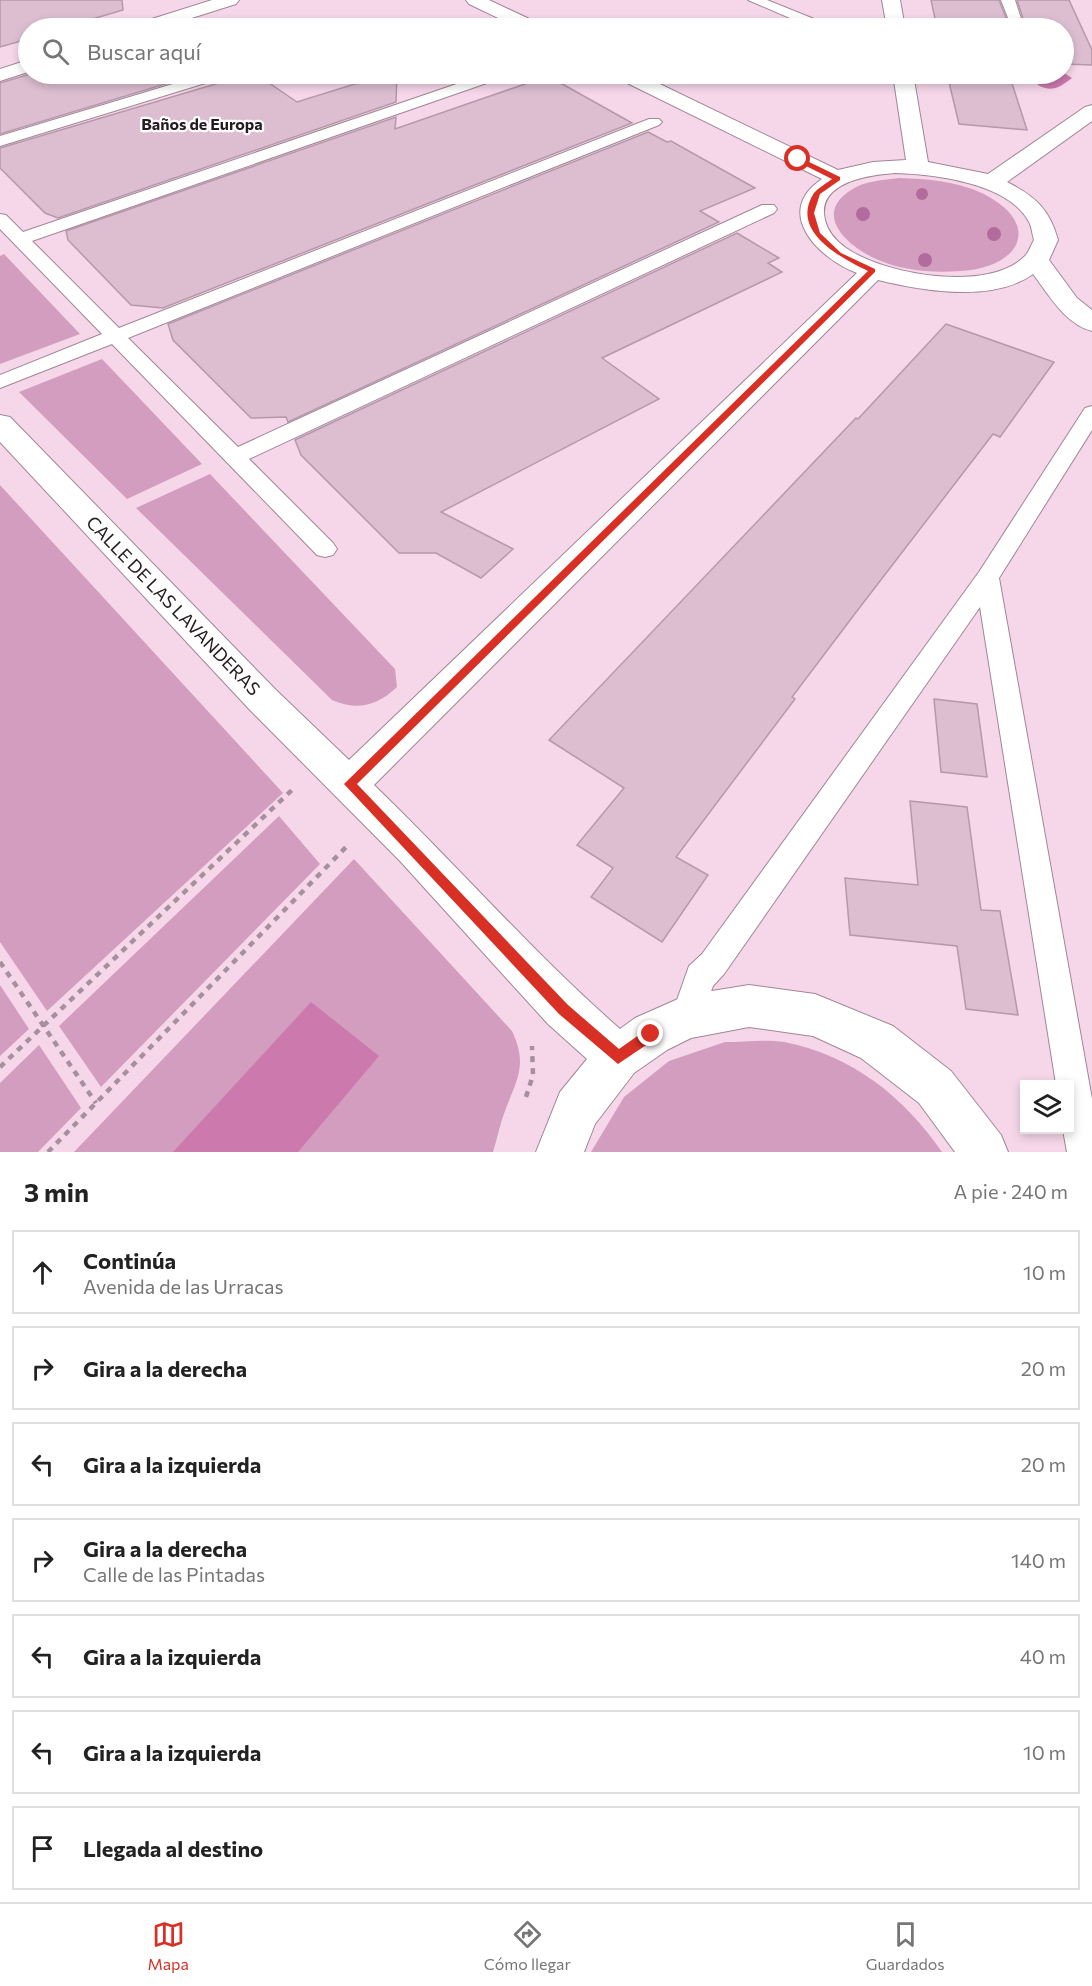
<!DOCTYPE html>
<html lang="es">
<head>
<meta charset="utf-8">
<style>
	body { margin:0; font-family:Commissioner,sans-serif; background:#f2f2f2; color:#222 }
	.controls { position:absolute; right:18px; bottom:18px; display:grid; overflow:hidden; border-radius:0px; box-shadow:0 3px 9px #0003 }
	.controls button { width:54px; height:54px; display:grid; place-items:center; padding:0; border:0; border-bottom:2px solid #e0e0e0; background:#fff; color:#222; font:30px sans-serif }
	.stop { position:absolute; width:18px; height:18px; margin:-14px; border:4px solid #d93025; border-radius:50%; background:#fff }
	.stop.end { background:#d93025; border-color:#fff; box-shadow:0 2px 6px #0008 }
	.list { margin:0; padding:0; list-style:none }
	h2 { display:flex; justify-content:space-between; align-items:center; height:78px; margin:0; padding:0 24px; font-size:26px }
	h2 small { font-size:20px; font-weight:400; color:#767676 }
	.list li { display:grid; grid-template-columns:39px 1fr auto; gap:18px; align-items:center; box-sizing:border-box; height:84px; margin:0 12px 12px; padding:0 12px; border:2px solid #e0e0e0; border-radius:0px }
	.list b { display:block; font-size:22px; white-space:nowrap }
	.list p { margin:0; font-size:20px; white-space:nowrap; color:#767676 }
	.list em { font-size:20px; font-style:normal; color:#767676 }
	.icon { flex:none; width:33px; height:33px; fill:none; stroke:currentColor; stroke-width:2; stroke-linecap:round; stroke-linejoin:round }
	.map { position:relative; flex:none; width:1092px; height:1152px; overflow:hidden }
	.search { position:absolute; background:#fff; box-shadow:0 3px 9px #0003; left:18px; right:18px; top:18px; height:66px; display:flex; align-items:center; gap:15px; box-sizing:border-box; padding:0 21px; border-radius:33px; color:#767676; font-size:22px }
	.sheet { height:750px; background:#fff }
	nav { display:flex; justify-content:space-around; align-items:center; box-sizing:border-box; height:84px; border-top:2px solid #e0e0e0; background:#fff; font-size:16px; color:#767676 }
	nav a { display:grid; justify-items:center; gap:3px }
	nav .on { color:#d93025 }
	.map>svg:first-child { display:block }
</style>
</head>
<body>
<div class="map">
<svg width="1092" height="1152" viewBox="0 0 1092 1152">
	<rect width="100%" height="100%" fill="#f6d7e9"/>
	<!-- green -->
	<path fill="#d39dbf" d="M899 178C928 179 957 181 984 194 1044 225 1019 268 961 271 932 273 903 271 876 259 848 246 812 215 851 190 864 181 883 180 899 178Z
		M4 254 80 334 0 364V256Z
		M102 359 202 464 127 499 19 392Z
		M210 474 395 669 397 687C377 706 357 711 332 700L136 508Z
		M0 485 283 793 47 1011 0 942Z
		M279 816 320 864 101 1087 59 1026Z
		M354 859 512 1031C528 1065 517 1079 505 1111 500 1124 497 1139 493 1152H74Z
		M0 985 29 1029 0 1056Z
		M725 1042C744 1042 766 1039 784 1042 852 1055 904 1097 942 1152H591L624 1097 669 1061Z
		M39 1045 81 1108 38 1152H0V1083Z"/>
	<!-- water -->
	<path fill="#cc79ae" d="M1064 73 1072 78C1060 87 1052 93 1038 85L1037 82 1053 79 1054 74Z
		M311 1002 379 1056 298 1152H173Z"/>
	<!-- building -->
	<path fill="#dcbed0" stroke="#b598a9" stroke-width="1.5" d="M0 0H122L123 10 62 28H28V39L0 47Z
		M931 0H999L1010 28H937Z
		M1017 0H1069L1092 50V65L1064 64V28H1026Z
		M30 74H179L185 78 0 134V83Z
		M249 74H256L297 102 387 74H397L396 102 58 218 45 213 0 168V148Z
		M947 74H1009L1027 130 959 124Z
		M548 76 632 123 163 308 131 305 68 240 66 231 396 117 395 129Z
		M648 132 667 142 671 141 755 188 700 211 719 222 288 422 286 417 251 418 173 340 168 324Z
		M737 233 779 258 768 263 782 272 602 358 659 399 441 512 513 549 481 578 436 553H399L301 455 295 440Z
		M946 324 1054 362 1000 437 993 434 857 611 792 697 795 699 676 857 708 875 662 942 591 897 613 868 577 845 624 788 549 740 856 418 858 419Z
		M934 699 977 704 987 777 941 772Z
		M910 801 967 807 981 910 1000 911 1018 1015 966 1009 957 946 850 935 845 878 918 885Z"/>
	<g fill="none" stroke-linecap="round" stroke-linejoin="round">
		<defs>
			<path id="service" d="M748 0H767L829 25 831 28H813Z
				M1001 0H1015L1024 28H1012Z
				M206 74H227L225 77 0 146V136Z
				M486 74H506L504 77 32 241 119 328 649 119H659L662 122 659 125 128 338 238 447 762 205H774L777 209 774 213 249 459 333 543 337 549 333 555 325 557 317 555 112 344 0 388V375L102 334 0 229V214L6 215 23 232Z
				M1092 406V430L999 578 1092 1099V1152H1067L1063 1130H1070V1084H1056L980 607 724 974 713 986 698 1028 687 1033 676 1028 671 1017 689 966 702 954 979 572 1085 408Z"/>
			<path id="minor" d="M212 0H239L236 4 160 28H134L136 24Z
				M466 0H489L540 24 542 28H519L469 4Z
				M882 0H900L905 28H887Z
				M28 60V72L0 81V69Z
				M614 74H639L838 170 873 162 906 160 893 74H913L928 162 988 174 1085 107 1092 105V121L1007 182C1035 196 1050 210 1058 240L1049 260 1077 298 1092 310V331C1065 324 1049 295 1033 274 993 303 923 291 878 280L374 785C457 865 533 953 620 1029L635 1018 687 995 749 985 815 994 893 1026 951 1071 1001 1135 1008 1152H955L919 1103 861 1058 813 1036 749 1027 691 1038 667 1050 634 1073 595 1124 584 1152H536L560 1092 587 1059 548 1024 400 861 250 710 0 442V415L10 417 276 690 349 760 857 273C819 259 772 212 822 179L617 78ZM895 173C934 174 1009 183 1029 222 1032 227 1032 234 1034 240 1031 245 1029 252 1025 256 989 293 885 275 846 248 836 241 828 232 825 220 816 182 869 175 895 173Z"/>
		</defs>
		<!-- service casing -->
		<use href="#service" stroke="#a18696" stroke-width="2"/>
		<!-- minor casing -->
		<use href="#minor" stroke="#a18696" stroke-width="2"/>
		<!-- path -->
		<path stroke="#a7909d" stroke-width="4.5" stroke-dasharray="6 6" stroke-linecap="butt" d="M0 962 96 1103
			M0 1067 292 790
			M526 1097 533 1075 532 1046
			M48 1152 348 845"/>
		<!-- service -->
		<use href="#service" fill="#fff" fill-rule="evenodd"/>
		<!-- minor -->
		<use href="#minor" fill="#fff" fill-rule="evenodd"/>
	</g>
	<!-- trees -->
	<g fill="#b16c9c">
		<circle cx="922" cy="194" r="6"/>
		<circle cx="863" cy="214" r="7"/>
		<circle cx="994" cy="234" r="7"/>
		<circle cx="925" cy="260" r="7"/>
	</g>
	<!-- route -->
	<path fill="#d93025" d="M796 158H801L840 177V180L820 194 814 213 820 233 841 253 875 269V272L357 784 568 1005 619 1049 646 1030 651 1028 655 1030 657 1034 655 1039 618 1064 559 1014 344 784 868 271C841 258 789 231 814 193 818 188 827 183 832 179L796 161Z"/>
	<g text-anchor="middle" stroke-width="4.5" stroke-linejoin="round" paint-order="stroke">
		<!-- far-neighbourhood labels -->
		<g font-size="16" font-weight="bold" fill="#251b21" stroke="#fff">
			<text x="202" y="130">Baños de Europa</text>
		</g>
		<!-- street labels -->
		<g font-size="18" fill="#251b21" stroke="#fff">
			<text transform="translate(173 606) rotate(46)" y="6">CALLE DE LAS LAVANDERAS</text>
		</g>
	</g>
</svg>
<div class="controls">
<button><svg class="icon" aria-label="layers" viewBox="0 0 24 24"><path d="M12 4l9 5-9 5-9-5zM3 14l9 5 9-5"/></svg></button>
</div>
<div class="stop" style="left:798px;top:159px"></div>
<div class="stop end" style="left:651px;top:1034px"></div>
<div class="search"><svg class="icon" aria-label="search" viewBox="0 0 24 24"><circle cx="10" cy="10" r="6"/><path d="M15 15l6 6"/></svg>Buscar aquí</div>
</div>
<section class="sheet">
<h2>3 min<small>A pie · 240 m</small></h2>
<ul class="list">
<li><svg class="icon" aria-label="ahead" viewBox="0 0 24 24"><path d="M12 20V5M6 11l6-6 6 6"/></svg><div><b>Continúa</b><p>Avenida de las Urracas</p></div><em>10 m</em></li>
<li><svg class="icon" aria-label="right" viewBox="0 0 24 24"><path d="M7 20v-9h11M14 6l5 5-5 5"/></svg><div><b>Gira a la derecha</b></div><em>20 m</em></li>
<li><svg class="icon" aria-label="left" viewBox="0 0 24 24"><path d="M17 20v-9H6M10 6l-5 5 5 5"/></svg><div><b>Gira a la izquierda</b></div><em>20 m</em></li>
<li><svg class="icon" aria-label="right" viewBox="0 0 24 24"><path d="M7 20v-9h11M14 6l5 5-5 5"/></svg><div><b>Gira a la derecha</b><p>Calle de las Pintadas</p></div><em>140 m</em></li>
<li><svg class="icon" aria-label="left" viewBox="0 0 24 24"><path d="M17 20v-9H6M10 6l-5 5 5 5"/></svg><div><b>Gira a la izquierda</b></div><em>40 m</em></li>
<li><svg class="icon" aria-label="left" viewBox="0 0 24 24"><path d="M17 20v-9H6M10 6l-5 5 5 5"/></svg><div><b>Gira a la izquierda</b></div><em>10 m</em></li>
<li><svg class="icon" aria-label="arrive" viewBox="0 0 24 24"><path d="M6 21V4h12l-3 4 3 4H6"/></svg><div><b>Llegada al destino</b></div></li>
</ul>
</section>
<nav>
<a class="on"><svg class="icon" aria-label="map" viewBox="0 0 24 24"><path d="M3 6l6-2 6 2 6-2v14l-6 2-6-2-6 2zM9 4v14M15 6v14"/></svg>Mapa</a>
<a><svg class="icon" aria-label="directions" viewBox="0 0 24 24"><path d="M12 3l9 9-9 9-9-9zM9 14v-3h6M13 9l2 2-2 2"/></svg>Cómo llegar</a>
<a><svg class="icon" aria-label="saved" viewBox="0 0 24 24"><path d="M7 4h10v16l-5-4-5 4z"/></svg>Guardados</a>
</nav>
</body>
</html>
